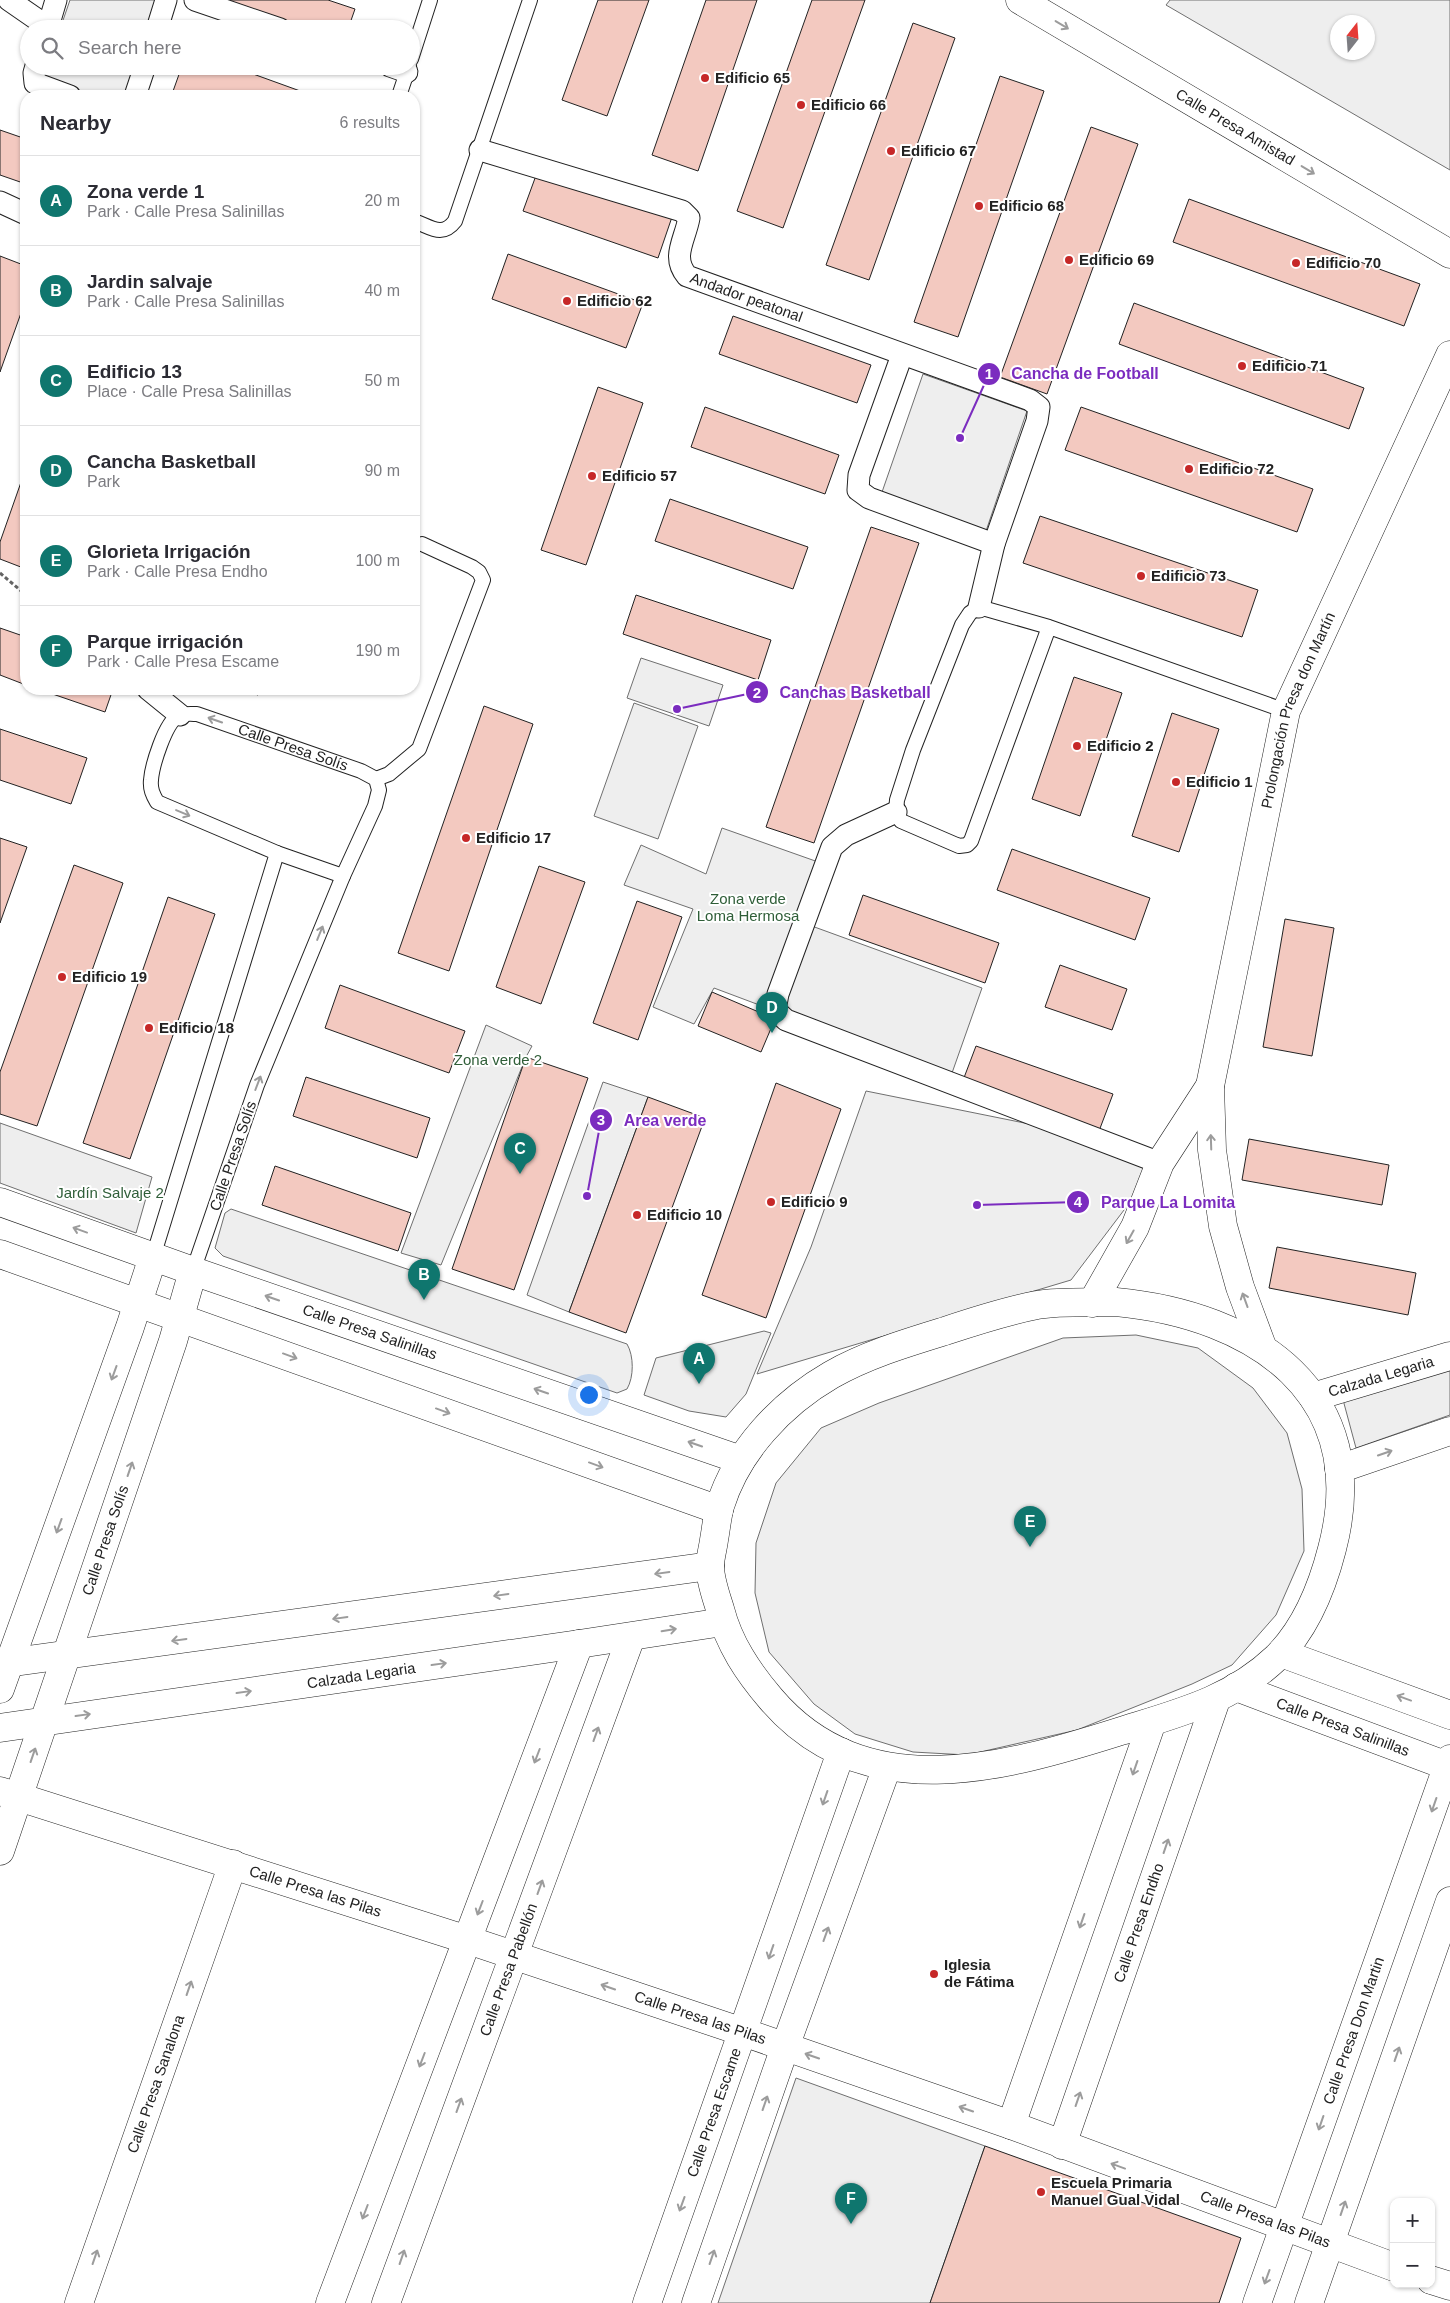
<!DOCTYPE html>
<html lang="en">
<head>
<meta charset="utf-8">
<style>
	body { margin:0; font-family:Arial,sans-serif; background:#f7f7f7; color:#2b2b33 }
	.controls { position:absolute; right:15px; bottom:15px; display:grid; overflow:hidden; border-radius:10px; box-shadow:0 1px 4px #0004 }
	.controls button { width:45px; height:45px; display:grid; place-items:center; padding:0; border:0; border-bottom:1px solid #e1e1e2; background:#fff; color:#2b2b33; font:25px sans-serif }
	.compass { position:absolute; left:1330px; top:15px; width:45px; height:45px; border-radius:50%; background:#fff; box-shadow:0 1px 4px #0004; rotate:17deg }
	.you { position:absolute; left:588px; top:1394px; width:18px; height:18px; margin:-12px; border:4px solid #fff; border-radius:50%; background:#1a73e8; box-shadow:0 0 0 8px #1a73e833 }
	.badge { display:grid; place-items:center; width:32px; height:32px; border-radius:50%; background:#0f766e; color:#fff; font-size:16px; font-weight:700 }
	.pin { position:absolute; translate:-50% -41px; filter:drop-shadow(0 1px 2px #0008) }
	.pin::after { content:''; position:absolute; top:26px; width:18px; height:15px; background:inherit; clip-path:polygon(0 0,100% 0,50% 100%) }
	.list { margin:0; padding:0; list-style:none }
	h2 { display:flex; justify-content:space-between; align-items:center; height:65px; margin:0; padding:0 20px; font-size:21px }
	h2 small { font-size:16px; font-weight:400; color:#7c7c81 }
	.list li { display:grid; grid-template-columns:32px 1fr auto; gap:15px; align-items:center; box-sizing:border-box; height:90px; padding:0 20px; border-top:1px solid #e1e1e2 }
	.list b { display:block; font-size:19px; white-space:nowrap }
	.list p { margin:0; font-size:16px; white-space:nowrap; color:#7c7c81 }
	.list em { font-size:16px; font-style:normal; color:#7c7c81 }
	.icon { flex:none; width:28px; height:28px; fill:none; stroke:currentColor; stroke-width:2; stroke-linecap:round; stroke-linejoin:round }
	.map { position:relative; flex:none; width:1450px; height:2303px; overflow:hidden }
	.search { position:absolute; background:#fff; box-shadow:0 1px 4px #0004; left:20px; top:20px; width:400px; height:55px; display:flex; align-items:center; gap:12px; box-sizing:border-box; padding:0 18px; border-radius:28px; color:#7c7c81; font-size:19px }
	.panel { position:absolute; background:#fff; box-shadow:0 1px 4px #0004; left:20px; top:90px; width:400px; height:605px; border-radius:20px }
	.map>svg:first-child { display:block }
</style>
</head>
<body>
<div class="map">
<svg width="1450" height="2303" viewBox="0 0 1450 2303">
	<rect width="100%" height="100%" fill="#fff"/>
	<!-- green -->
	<path fill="#eee" stroke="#6f6f6f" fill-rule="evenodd" d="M70 0H160L152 29H60Z
		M1170 0H1450V170L1166 5ZM1338 22H1368V52H1338Z
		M46 66H139L128 96H89L42 79Z
		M923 374 1027 411 986 531 881 495Z
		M641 658 723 685 709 726 627 698Z
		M634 703 698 726 658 839 594 816Z
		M722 828 821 863 770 1009 714 988 694 1024 653 1007 693 909 624 885 641 845 706 874Z
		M809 925 982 988 952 1073 781 1009Z
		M486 1025 532 1046 526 1057 441 1265 401 1253Z
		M603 1082 648 1097 569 1312 527 1295Z
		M866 1091 1168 1152 1071 1280 757 1374 811 1247Z
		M0 1123 152 1177 136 1233 0 1183Z
		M231 1209 627 1344C634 1356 634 1377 627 1389L617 1393 223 1256 215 1248 225 1213Z
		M764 1331 771 1333 746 1394 726 1417 689 1411 644 1395 656 1358Z
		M1136 1335 1198 1348 1253 1388 1287 1433 1302 1489 1304 1551 1276 1615 1232 1665 1192 1684 1077 1730 967 1755 913 1752 855 1734 814 1704 769 1652 755 1593 756 1543 776 1483 821 1428 879 1403 1063 1338Z
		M1450 1362V1415L1356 1448 1342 1396Z
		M796 2078 985 2146 930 2303H718Z"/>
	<!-- building -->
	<path fill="#f3c9c0" stroke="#222" d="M201 0H328L355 9 348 29H285Z
		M598 0H649L607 116 562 100Z
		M706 0H757L698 171 652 155Z
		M812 0H865L783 228 737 211Z
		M913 23 955 38 869 280 826 265Z
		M182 66H231L314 96H179L172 94Z
		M1000 76 1044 91 958 337 914 322Z
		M1091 127 1138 144 1047 394 1000 377Z
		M0 130 26 139V184L0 175Z
		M538 170 672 217 658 258 523 211Z
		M1189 199 1420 284 1404 326 1173 242Z
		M508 254 643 303 626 348 492 299Z
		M0 256 26 266V299L0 372Z
		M1134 303 1364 388 1349 429 1119 344Z
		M733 316 871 365 857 403 719 354Z
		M598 387 643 403 586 565 541 550Z
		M705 407 839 455 825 494 691 447Z
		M1081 407 1313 489 1297 532 1065 450Z
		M26 468V569L0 559V542Z
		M670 499 808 547 793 589 655 541Z
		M1040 516 1258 590 1242 637 1023 563Z
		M871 527 919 543 814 843 766 827Z
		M636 595 771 640 758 680 623 634Z
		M0 628 26 637V685L0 675Z
		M1074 677 1122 693 1080 816 1032 799Z
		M38 689H113L105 712Z
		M239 689H260L258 695Z
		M484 706 533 724 449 971 398 953Z
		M1172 713 1219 729 1179 852 1132 836Z
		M0 729 87 758 71 804 0 780Z
		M0 838 27 847 0 923Z
		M1012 849 1150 898 1135 940 997 890Z
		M74 865 123 883 37 1126 0 1114V1072Z
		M539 866 585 882 541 1004 496 987Z
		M863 895 999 943 985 983 849 935Z
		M168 897 215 914 130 1159 83 1143Z
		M637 901 682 917 638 1040 593 1023Z
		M1285 919 1334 928 1312 1056 1263 1047Z
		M1060 965 1127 989 1112 1030 1045 1007Z
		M340 985 465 1031 449 1073 325 1028Z
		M712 992 775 1019 761 1052 698 1026Z
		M976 1046 1113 1094 1099 1131 962 1083Z
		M526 1057 588 1078 514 1290 452 1269Z
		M306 1077 430 1118 417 1158 293 1116Z
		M776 1083 841 1109 766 1318 702 1295Z
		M648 1097 705 1118 626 1333 569 1312Z
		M1249 1139 1389 1165 1382 1205 1242 1180Z
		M275 1166 411 1213 398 1251 262 1205Z
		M1277 1247 1416 1273 1408 1315 1269 1288Z
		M985 2146 1241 2238 1219 2303H930Z"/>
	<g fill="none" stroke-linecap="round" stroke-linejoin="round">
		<defs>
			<g id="service">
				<path d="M411 59 430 0"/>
				<path d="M399 96 409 66"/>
				<path d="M414 221C431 227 442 238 455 221L530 0"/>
				<path d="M1049 627 971 841 967 845 959 846 901 821 896 812 897 800 913 750 962 625 970 613 979 607 1049 627 1286 711"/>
				<path d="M376 779 389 774 419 749 483 580 479 572 472 567 422 544"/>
				<path d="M277 853 343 876"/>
				<path id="s1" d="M153 1257 277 853 157 802C153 795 150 789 151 780 152 766 165 723 178 716 183 713 192 714 197 714L361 771 376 779 379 790 375 806 343 876 257 1085 193 1271"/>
			</g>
			<g id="pedestrian">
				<path d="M9 0 48 27 47 29"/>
				<path d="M195 0 280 29"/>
				<path d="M48 27 56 0"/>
				<path d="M157 29 166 0"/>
				<path d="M36 66 34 73 35 83 70 96"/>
				<path d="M390 66 407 72"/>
				<path d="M135 96 145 66"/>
				<path id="s2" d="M480 150 682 211 689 218C685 240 671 257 687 276L1030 400 1039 407 1037 421 994 544 979 607"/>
				<path d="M0 202 26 214"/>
				<path d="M902 355 859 475 858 490 869 498 994 544"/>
				<path d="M148 689 180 715"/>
				<path d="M896 812 846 835 832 847 778 994 775 1010 786 1020 1160 1163"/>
			</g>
			<g id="minor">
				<path id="s3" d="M1020 0 1450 254"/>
				<path id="s4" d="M0 1202 193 1271 741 1460"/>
				<path d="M0 1254 719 1510"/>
				<path d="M1092 1303 1135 1227 1160 1163 1210 1086"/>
				<path id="s5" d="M1262 1346 1240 1287 1223 1226 1212 1150 1210 1086 1286 711 1450 355"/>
				<path d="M1281 1653 1450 1715"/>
				<path id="s6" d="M1236 1687 1450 1767"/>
				<path d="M0 1689 130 1327 153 1257"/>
				<path id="s7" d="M0 1791 468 1940 743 2032 1011 2125 1394 2267"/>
				<path id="s8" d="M0 1851 173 1341 193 1271"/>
				<path d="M1011 2125 1152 1722"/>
				<path id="s9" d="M1062 2145 1216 1700"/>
				<path d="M1431 2280 1450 2286"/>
				<path id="s10" d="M79 2303 233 1864"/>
				<path d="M330 2303 579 1644"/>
				<path id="s11" d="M386 2303 631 1637"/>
				<path id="s12" d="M647 2303 841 1752"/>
				<path d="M696 2303 785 2047 887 1767"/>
				<path id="s13" d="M1257 2303 1450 1759"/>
				<path d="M1309 2303 1450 1901"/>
			</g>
			<g id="secondary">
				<path d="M1116 1302C1255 1315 1373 1393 1332 1549 1322 1588 1306 1628 1277 1657 1232 1700 1179 1713 1121 1731 1004 1768 864 1808 771 1699 748 1672 729 1644 720 1609 716 1596 710 1580 710 1566 710 1558 713 1548 714 1540 716 1529 717 1517 720 1506 737 1451 781 1404 831 1375 866 1355 906 1343 945 1331 975 1321 1006 1311 1037 1305 1062 1301 1090 1303 1116 1302Z"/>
				<path id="s14" d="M1313 1397 1450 1356"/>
				<path d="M1339 1469 1450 1431"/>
				<path d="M0 1664 710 1566"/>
				<path id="s15" d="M0 1728 579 1644 723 1622"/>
			</g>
		</defs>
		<!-- service casing -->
		<use href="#service" stroke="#222" stroke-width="16"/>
		<!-- pedestrian casing -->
		<use href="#pedestrian" stroke="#222" stroke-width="23"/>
		<!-- minor casing -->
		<use href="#minor" stroke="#222" stroke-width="29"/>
		<!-- secondary casing -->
		<use href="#secondary" stroke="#222" stroke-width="29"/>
		<!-- path -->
		<path stroke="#646464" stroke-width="3" stroke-dasharray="4 2.5" stroke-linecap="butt" d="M0 573 26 595"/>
		<!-- service -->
		<use href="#service" stroke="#fff" stroke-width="14"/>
		<!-- pedestrian -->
		<use href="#pedestrian" stroke="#fff" stroke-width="21"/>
		<!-- minor -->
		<use href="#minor" stroke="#fff" stroke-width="28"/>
		<!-- secondary -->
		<use href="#secondary" stroke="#fff" stroke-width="28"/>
	</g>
	<!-- one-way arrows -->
	<defs><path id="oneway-shaft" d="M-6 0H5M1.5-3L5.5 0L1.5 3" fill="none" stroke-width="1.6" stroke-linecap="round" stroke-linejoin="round" transform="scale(1.25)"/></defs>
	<g stroke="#9c9c9c">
		<use href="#oneway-shaft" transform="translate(1062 25) rotate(31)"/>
		<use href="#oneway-shaft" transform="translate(1308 170) rotate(31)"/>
		<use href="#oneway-shaft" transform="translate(215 720) rotate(-161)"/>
		<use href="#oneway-shaft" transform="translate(183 813) rotate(23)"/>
		<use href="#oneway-shaft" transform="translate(320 933) rotate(-68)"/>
		<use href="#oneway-shaft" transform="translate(258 1083) rotate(-69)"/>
		<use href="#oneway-shaft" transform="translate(1211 1142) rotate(-92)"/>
		<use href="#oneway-shaft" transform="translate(80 1230) rotate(-160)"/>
		<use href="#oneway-shaft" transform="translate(1130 1237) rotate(119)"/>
		<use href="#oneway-shaft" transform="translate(272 1298) rotate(-161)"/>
		<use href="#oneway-shaft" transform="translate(1245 1300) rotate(-110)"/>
		<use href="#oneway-shaft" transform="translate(290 1356) rotate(20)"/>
		<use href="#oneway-shaft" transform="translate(114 1373) rotate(110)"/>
		<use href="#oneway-shaft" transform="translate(541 1391) rotate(-161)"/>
		<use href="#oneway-shaft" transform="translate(443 1411) rotate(20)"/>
		<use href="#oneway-shaft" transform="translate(695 1444) rotate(-161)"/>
		<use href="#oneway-shaft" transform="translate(1385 1453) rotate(-19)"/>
		<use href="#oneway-shaft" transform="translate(596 1465) rotate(20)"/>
		<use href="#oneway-shaft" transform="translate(130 1469) rotate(-71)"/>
		<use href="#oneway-shaft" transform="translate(59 1526) rotate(110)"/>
		<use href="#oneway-shaft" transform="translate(662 1573) rotate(172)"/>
		<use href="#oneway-shaft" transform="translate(501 1595) rotate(172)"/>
		<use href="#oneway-shaft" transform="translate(340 1618) rotate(172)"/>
		<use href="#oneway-shaft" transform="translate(669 1630) rotate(-9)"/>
		<use href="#oneway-shaft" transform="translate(179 1640) rotate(172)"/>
		<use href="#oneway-shaft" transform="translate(439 1664) rotate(-8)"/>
		<use href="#oneway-shaft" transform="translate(244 1692) rotate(-8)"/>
		<use href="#oneway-shaft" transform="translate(1404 1698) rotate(-160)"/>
		<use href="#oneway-shaft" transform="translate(83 1715) rotate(-8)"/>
		<use href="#oneway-shaft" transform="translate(596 1734) rotate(-70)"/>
		<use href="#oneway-shaft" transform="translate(33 1755) rotate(-71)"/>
		<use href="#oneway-shaft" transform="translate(537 1756) rotate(111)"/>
		<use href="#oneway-shaft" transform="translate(1135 1768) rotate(109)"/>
		<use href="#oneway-shaft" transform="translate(825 1798) rotate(109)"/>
		<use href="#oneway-shaft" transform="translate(1434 1805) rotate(109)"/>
		<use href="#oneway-shaft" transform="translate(1166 1846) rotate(-71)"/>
		<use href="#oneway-shaft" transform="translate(540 1887) rotate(-70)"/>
		<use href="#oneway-shaft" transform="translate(480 1908) rotate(111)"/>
		<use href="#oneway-shaft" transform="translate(1082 1921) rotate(109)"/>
		<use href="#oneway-shaft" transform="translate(826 1934) rotate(-70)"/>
		<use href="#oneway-shaft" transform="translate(771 1952) rotate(109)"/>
		<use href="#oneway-shaft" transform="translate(608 1987) rotate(-161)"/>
		<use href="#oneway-shaft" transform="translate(189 1988) rotate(-71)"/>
		<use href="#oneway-shaft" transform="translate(1397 2054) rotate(-71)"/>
		<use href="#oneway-shaft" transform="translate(812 2056) rotate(-161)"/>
		<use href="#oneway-shaft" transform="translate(422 2060) rotate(111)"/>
		<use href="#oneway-shaft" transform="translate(1078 2099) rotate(-71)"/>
		<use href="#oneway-shaft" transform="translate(765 2103) rotate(-71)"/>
		<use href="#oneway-shaft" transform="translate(459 2105) rotate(-70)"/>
		<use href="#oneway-shaft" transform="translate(966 2109) rotate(-161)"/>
		<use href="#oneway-shaft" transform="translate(1321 2123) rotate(109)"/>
		<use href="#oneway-shaft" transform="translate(1118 2166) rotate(-160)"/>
		<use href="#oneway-shaft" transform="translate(682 2204) rotate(110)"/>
		<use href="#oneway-shaft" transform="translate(1343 2208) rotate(-71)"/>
		<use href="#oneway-shaft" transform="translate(365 2212) rotate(111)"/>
		<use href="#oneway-shaft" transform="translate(95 2257) rotate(-71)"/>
		<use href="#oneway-shaft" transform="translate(402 2257) rotate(-71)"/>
		<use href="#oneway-shaft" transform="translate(712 2257) rotate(-71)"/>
		<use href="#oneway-shaft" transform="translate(1267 2277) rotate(110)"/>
	</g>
	<!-- markers -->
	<g fill="#c62828" stroke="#fff" stroke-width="2">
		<circle cx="705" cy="78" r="5"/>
		<circle cx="801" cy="105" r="5"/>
		<circle cx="891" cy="151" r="5"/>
		<circle cx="979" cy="206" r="5"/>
		<circle cx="1069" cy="260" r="5"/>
		<circle cx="1296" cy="263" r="5"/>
		<circle cx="567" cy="301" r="5"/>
		<circle cx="1242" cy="366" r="5"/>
		<circle cx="1189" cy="469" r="5"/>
		<circle cx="592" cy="476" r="5"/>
		<circle cx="1141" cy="576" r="5"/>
		<circle cx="1077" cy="746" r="5"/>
		<circle cx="1176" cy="782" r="5"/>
		<circle cx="466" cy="838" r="5"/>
		<circle cx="62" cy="977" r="5"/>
		<circle cx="149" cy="1028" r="5"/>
		<circle cx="771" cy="1202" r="5"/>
		<circle cx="637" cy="1215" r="5"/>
		<circle cx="934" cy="1974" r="5"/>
		<circle cx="1041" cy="2192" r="5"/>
	</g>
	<g text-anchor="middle" stroke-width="4" stroke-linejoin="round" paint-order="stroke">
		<!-- poi labels -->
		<g font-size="15" font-weight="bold" fill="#222" stroke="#fff" text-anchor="start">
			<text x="715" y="83">Edificio 65</text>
			<text x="811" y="110">Edificio 66</text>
			<text x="901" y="156">Edificio 67</text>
			<text x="989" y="211">Edificio 68</text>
			<text x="1079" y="265">Edificio 69</text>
			<text x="1306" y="268">Edificio 70</text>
			<text x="577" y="306">Edificio 62</text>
			<text x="1252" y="371">Edificio 71</text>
			<text x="1199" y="474">Edificio 72</text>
			<text x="602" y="481">Edificio 57</text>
			<text x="1151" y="581">Edificio 73</text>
			<text x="1087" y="751">Edificio 2</text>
			<text x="1186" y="787">Edificio 1</text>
			<text x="476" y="843">Edificio 17</text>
			<text x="72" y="982">Edificio 19</text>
			<text x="159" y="1033">Edificio 18</text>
			<text x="781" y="1207">Edificio 9</text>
			<text x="647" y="1220">Edificio 10</text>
			<text x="944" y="1970">Iglesia<tspan x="944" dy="17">de Fátima</tspan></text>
			<text x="1051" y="2188">Escuela Primaria<tspan x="1051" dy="17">Manuel Gual Vidal</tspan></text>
		</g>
		<!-- street labels -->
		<g font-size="15" fill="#222" stroke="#fff">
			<text dy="5" stroke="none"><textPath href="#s3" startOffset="250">Calle Presa Amistad</textPath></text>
			<text dy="5" stroke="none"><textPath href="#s2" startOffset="345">Andador peatonal</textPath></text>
			<text dy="5" stroke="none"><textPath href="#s5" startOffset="654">Prolongación Presa don Martín</textPath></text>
			<text dy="5" stroke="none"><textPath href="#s1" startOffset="768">Calle Presa Solís</textPath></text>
			<text transform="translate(233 1156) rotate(-71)" y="5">Calle Presa Solís</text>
			<text dy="5" stroke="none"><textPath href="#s4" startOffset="392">Calle Presa Salinillas</textPath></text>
			<text dy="5" stroke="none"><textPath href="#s14" startOffset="71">Calzada Legaria</textPath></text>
			<text dy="5" stroke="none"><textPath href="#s8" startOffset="328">Calle Presa Solís</textPath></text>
			<text dy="5" stroke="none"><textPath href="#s15" startOffset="365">Calzada Legaria</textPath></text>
			<text dy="5" stroke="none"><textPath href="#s6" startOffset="114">Calle Presa Salinillas</textPath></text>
			<text dy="5" stroke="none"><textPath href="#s7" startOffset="331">Calle Presa las Pilas</textPath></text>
			<text dy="5" stroke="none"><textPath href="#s9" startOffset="235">Calle Presa Endho</textPath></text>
			<text dy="5" stroke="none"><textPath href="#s11" startOffset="355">Calle Presa Pabellón</textPath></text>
			<text dy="5" stroke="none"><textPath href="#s7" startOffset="736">Calle Presa las Pilas</textPath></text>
			<text dy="5" stroke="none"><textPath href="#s13" startOffset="289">Calle Presa Don Martin</textPath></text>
			<text dy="5" stroke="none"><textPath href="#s10" startOffset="232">Calle Presa Sanalona</textPath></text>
			<text dy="5" stroke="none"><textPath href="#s12" startOffset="202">Calle Presa Escame</textPath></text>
			<text dy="5" stroke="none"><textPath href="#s7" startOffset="1336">Calle Presa las Pilas</textPath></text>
		</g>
		<!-- park labels -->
		<g font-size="15" fill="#2f5e38" stroke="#fff">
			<text x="748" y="904">Zona verde<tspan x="748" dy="17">Loma Hermosa</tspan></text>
			<text x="498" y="1065">Zona verde 2</text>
			<text x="110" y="1198">Jardín Salvaje 2</text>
		</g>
	</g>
	<!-- callouts -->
	<path fill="none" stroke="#7b2cbf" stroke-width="2" d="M960 438L989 374M677 709L757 692M587 1196L601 1120M977 1205L1078 1202"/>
	<g fill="#7b2cbf" stroke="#fff" stroke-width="2">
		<circle cx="960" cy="438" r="5"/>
		<circle cx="677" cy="709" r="5"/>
		<circle cx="587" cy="1196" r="5"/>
		<circle cx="977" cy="1205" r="5"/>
		<circle cx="989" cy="374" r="12"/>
		<circle cx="757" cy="692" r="12"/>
		<circle cx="601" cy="1120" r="12"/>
		<circle cx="1078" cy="1202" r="12"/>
	</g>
	<g font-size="15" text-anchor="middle" font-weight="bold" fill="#fff">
		<text x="989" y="379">1</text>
		<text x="757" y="698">2</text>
		<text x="601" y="1125">3</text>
		<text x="1078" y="1207">4</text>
	</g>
	<g font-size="16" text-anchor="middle" font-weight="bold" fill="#7b2cbf" stroke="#fff" stroke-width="4" stroke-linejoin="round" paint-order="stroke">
		<text x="1085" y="379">Cancha de Football</text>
		<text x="855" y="698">Canchas Basketball</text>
		<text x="665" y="1126">Area verde</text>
		<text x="1168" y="1208">Parque La Lomita</text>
	</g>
</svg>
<div class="controls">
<button>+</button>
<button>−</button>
</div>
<svg class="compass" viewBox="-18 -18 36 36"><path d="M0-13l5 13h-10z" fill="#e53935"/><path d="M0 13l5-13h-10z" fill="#7c7c81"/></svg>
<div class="you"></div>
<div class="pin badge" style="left:699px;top:1384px">A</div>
<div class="pin badge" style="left:424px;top:1300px">B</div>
<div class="pin badge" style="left:520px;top:1174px">C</div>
<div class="pin badge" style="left:772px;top:1033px">D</div>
<div class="pin badge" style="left:1030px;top:1547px">E</div>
<div class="pin badge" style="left:851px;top:2224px">F</div>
<div class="search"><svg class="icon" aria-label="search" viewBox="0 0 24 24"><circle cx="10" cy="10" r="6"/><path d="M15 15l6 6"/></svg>Search here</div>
<section class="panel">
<h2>Nearby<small>6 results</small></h2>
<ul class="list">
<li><span class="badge">A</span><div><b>Zona verde 1</b><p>Park · Calle Presa Salinillas</p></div><em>20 m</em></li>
<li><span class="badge">B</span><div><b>Jardin salvaje</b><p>Park · Calle Presa Salinillas</p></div><em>40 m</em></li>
<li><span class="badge">C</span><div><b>Edificio 13</b><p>Place · Calle Presa Salinillas</p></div><em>50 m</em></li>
<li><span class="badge">D</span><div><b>Cancha Basketball</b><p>Park</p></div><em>90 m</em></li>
<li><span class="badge">E</span><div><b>Glorieta Irrigación</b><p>Park · Calle Presa Endho</p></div><em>100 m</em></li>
<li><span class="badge">F</span><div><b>Parque irrigación</b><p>Park · Calle Presa Escame</p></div><em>190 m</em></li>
</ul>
</section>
</div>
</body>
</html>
